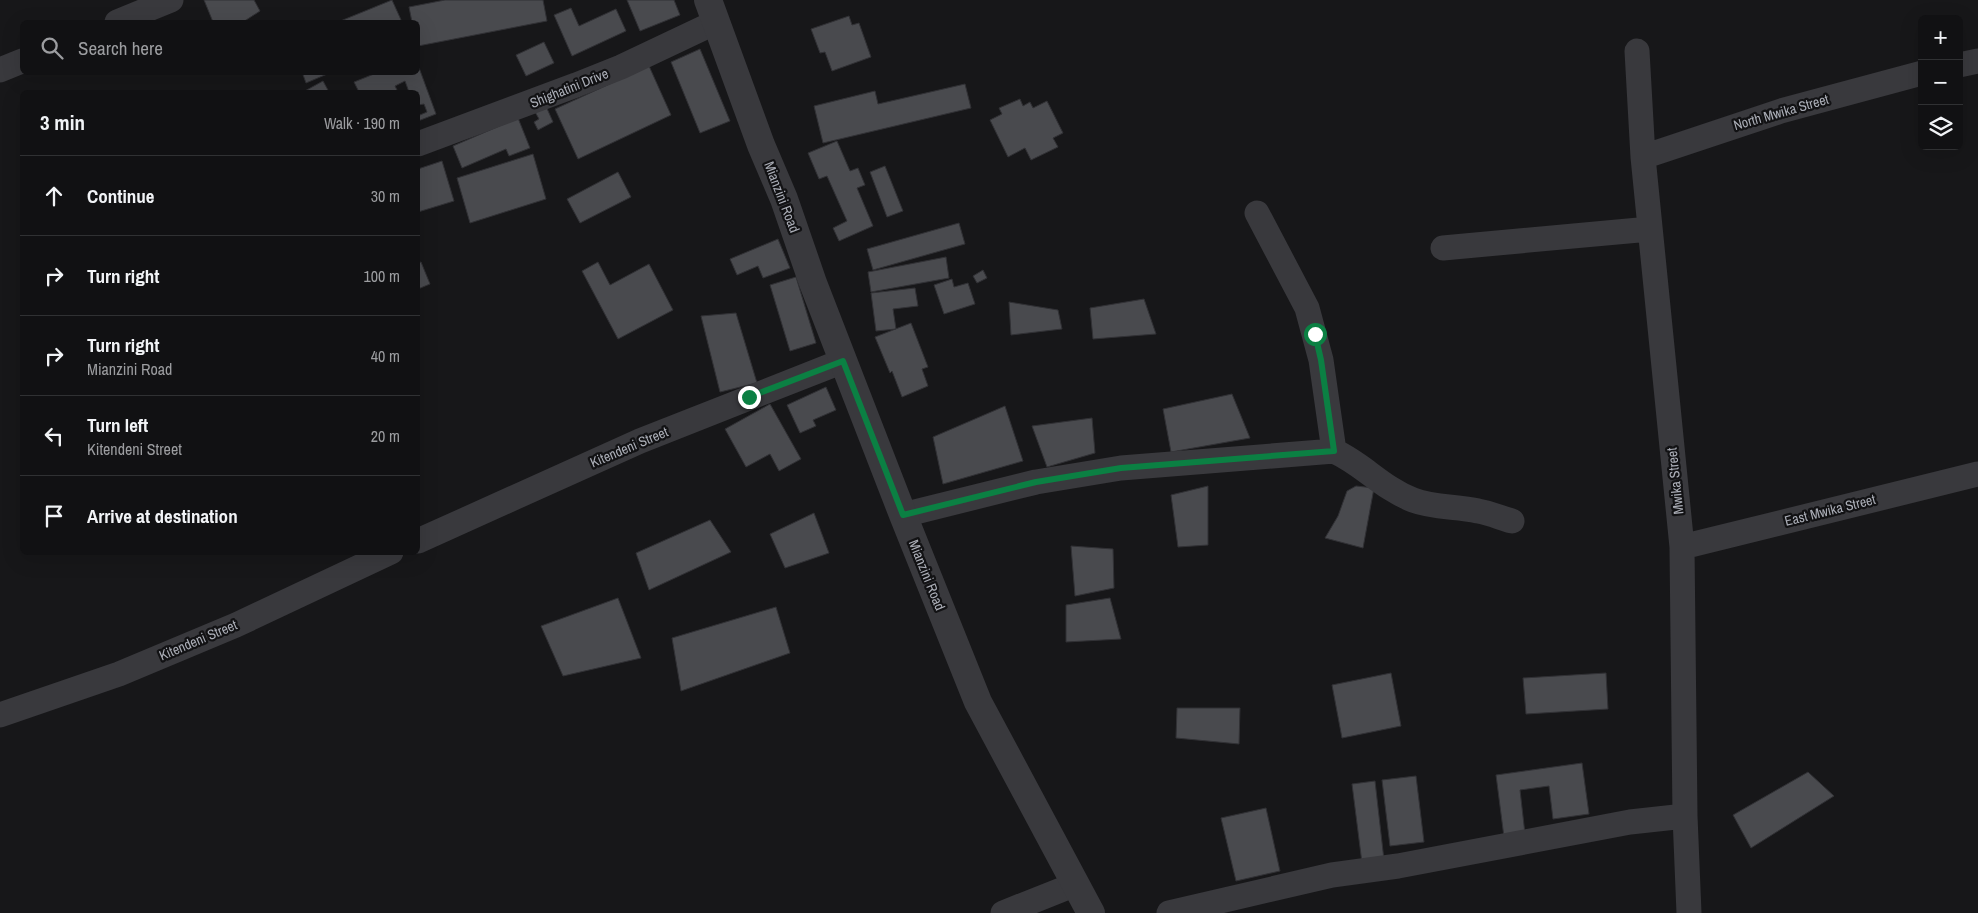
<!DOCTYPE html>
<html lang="en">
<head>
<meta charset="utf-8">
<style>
	body { margin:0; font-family:"Archivo Narrow",sans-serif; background:#1e1f21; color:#f1f3f6 }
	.controls { position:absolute; right:15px; top:15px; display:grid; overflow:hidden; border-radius:8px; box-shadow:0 5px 20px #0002 }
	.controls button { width:45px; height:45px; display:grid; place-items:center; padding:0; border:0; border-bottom:1px solid #303133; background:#111113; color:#f1f3f6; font:25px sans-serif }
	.stop { position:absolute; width:15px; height:15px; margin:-11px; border:4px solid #0b8043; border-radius:50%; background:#fff }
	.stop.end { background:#0b8043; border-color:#fff; box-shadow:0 1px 5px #0008 }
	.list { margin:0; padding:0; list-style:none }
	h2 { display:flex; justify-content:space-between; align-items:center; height:65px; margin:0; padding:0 20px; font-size:21px }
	h2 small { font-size:16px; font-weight:400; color:#9c9da0 }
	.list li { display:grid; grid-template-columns:32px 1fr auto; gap:15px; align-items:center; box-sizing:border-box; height:80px; padding:0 20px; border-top:1px solid #303133 }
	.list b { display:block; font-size:19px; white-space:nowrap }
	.list p { margin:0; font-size:16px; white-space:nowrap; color:#9c9da0 }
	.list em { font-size:16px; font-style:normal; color:#9c9da0 }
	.icon { flex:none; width:28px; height:28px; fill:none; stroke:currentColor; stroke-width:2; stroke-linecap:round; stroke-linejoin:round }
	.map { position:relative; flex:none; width:1978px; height:913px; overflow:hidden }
	.search { position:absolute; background:#111113; box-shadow:0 5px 20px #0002; left:20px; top:20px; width:400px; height:55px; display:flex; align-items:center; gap:12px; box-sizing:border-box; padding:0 18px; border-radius:8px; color:#9c9da0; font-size:19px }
	.panel { position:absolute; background:#111113; box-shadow:0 5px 20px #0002; left:20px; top:90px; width:400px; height:465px; border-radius:8px }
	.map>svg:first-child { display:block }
</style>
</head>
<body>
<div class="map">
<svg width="1978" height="913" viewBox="0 0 1978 913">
	<rect width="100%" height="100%" fill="#171719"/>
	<!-- building -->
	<path fill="#494a4e" stroke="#313135" d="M204 0H254L260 11 243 22H213Z
		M392 0 402 22H338Z
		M445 0H543L547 21 418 46V22H412L409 7Z
		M627 0H674L680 15 640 31Z
		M571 8 579 26 616 9 626 31 572 56 554 15Z
		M849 16 852 25 859 23 871 57 832 71 825 52 820 53 811 29Z
		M544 42 554 63 526 76 516 55Z
		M700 49 730 121 700 133 671 62Z
		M418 65 436 114 418 121V108L420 115 427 112 424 104 418 105V92H409L405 81 395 86 398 92H359L354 82 379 72H418Z
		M649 66 671 115 578 159 555 109Z
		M302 72H332L306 83Z
		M323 81 329 92H303Z
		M965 84 971 108 823 143 814 106 875 91 878 104Z
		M1020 99 1023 106 1030 102 1033 108 1047 101 1063 133 1053 138 1058 147 1031 160 1025 148 1008 157 990 120 1002 114 999 108Z
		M545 104 553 122 538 130 534 122 539 119 534 110Z
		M518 118 530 148 509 156 506 149 462 168 453 146Z
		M837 141 850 171 858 168 865 185 857 188 873 226 839 241 833 228 847 221 827 176 819 179 808 153Z
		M533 154 546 199 470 223 457 178Z
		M442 161 454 201 418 212V169Z
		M885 166 903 211 887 217 870 172Z
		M618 172 631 197 580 223 567 199Z
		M959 223 965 244 873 270 867 249Z
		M778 239 790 268 763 278 758 266 737 275 730 259Z
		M946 257 949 278 871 292 868 272Z
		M421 262 430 284 418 289V263Z
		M598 262 610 285 649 264 673 310 618 339 582 271Z
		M983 270 987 278 977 283 973 276Z
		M796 277 816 343 790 351 770 285Z
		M952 279 954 287 968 283 975 304 944 314 934 285Z
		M915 288 918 306 893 309 896 329 876 331 871 293Z
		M1144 299 1156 334 1093 339 1090 308Z
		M1009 302 1058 310 1062 329 1011 335Z
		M736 313 757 383 720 392 701 316Z
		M911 323 928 367 922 369 928 386 902 397 892 371 890 373 875 337Z
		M826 387 836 410 813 420 816 426 800 433 787 405Z
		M1232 394 1250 438 1171 452 1163 409Z
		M770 404 801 459 779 471 770 454 746 467 725 429Z
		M1005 406 1023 461 943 484 933 437Z
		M1092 418 1095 453 1047 467 1032 426Z
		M1208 486V545L1178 547 1171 495Z
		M1356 486 1374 488 1363 548 1325 538 1338 516 1347 491Z
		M814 513 829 553 785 568 770 534Z
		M710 520 731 552 649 590 636 553Z
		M1071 546 1113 549 1114 588 1075 596Z
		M618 598 641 658 563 676 541 626Z
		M1110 598 1121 639 1066 642V605Z
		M776 607 790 653 681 691 672 638Z
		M1391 673 1401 726 1342 738 1332 685Z
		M1606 673 1608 709 1526 714 1523 678Z
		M1177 708H1240L1239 744 1176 738Z
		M1582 763 1589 814 1553 819 1549 786 1520 790 1525 834 1504 837 1496 775Z
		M1808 772 1834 796 1751 848 1733 815Z
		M1416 776 1424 842 1390 846 1382 780Z
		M1375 781 1384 860 1362 863 1352 784Z
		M1266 808 1280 871 1236 881 1221 818Z"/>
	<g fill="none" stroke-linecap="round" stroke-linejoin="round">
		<!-- minor -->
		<path stroke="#39393d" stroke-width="25" d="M117 22 171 0
			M1637 51 1643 157 1682 547 1685 816 1689 913
			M1959 65 1978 61
			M0 70 22 61
			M418 144 576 85 621 67 716 22
			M1643 157 1781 111 1922 73
			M1257 213 1307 308 1321 360 1334 451
			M1443 248 1650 229
			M903 515 1036 482 1121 468 1334 451C1363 464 1382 488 1413 500 1434 508 1457 506 1478 511 1490 513 1501 518 1512 521
			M418 541 640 441 843 361
			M1682 547 1978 474
			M0 715 119 674 236 625 391 552
			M1003 913 1076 884
			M1169 913 1332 875 1398 866 1630 822 1685 816"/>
		<!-- tertiary -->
		<path stroke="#39393d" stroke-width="28" d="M708 0 761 145 784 199 813 283 903 515 978 702 1091 913"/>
	</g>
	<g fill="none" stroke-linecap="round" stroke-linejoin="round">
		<!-- route -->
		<path stroke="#0b8043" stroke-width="6" d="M749 397 843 361 903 515 1036 482 1121 468 1334 451 1321 360 1315 334"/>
	</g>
	<g text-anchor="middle" stroke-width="4.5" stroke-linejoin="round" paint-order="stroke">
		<!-- street labels -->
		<g font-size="14" fill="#abaeb7" stroke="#121214">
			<text transform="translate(569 88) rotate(-22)" y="5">Shighatini Drive</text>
			<text transform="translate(1781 112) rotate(-16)" y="5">North Mwika Street</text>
			<text transform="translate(782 197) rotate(69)" y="5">Mianzini Road</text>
			<text transform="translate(629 447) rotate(-23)" y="5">Kitendeni Street</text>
			<text transform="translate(1675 481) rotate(-96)" y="5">Mwika Street</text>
			<text transform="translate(1830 510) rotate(-14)" y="5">East Mwika Street</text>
			<text transform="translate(927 575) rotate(68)" y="5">Mianzini Road</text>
			<text transform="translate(198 640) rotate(-23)" y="5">Kitendeni Street</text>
		</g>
	</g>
</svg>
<div class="controls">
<button>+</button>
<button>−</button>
<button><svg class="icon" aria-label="layers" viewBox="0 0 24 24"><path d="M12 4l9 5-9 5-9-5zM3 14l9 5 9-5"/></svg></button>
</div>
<div class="stop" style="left:1315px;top:334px"></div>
<div class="stop end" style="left:749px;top:397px"></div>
<div class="search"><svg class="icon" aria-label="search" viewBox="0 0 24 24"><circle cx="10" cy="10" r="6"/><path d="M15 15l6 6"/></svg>Search here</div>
<section class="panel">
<h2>3 min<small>Walk · 190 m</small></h2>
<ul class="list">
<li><svg class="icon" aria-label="ahead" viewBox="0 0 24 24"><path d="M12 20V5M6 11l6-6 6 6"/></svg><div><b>Continue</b></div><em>30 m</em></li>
<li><svg class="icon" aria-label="right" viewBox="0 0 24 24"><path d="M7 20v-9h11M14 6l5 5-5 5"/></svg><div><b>Turn right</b></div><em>100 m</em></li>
<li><svg class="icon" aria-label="right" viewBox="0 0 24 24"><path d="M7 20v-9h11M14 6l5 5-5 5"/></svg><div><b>Turn right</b><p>Mianzini Road</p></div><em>40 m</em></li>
<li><svg class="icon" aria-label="left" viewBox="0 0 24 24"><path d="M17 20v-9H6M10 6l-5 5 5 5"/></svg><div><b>Turn left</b><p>Kitendeni Street</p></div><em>20 m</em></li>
<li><svg class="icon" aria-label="arrive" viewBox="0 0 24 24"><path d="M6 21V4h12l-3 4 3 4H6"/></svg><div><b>Arrive at destination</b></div></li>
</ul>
</section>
</div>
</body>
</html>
